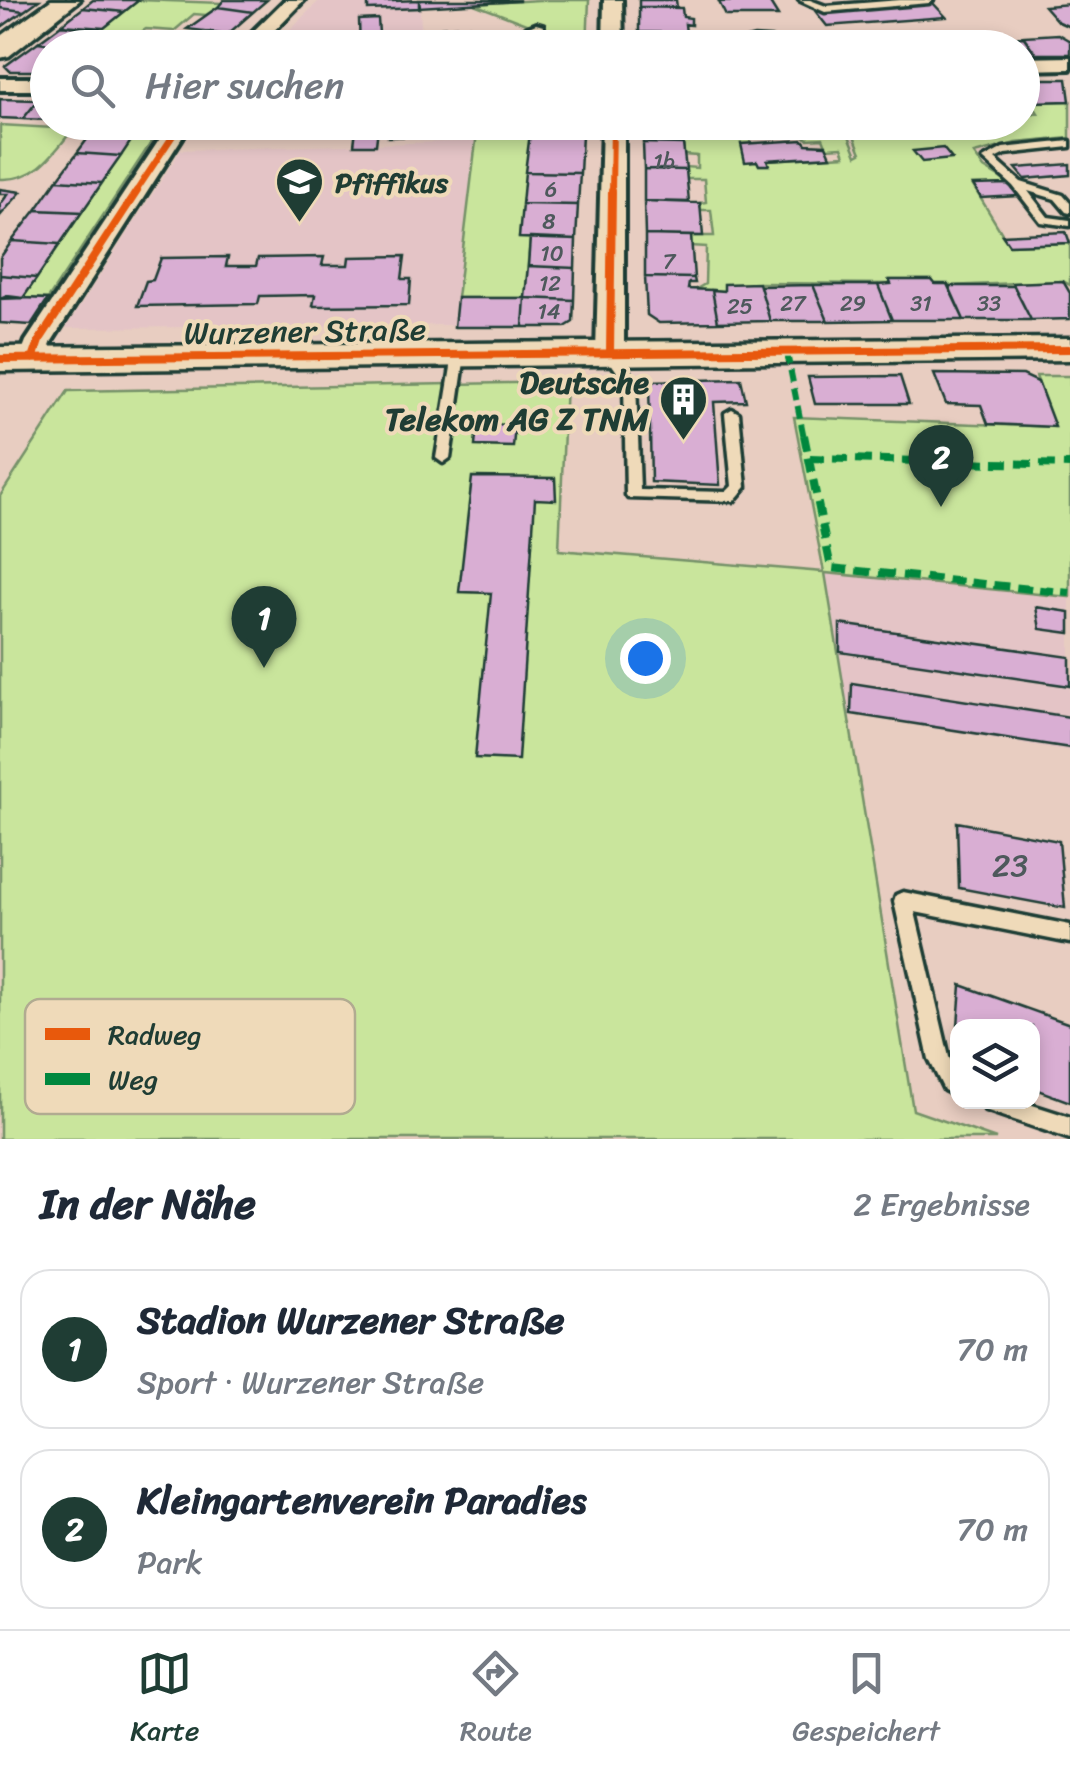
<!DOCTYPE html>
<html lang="de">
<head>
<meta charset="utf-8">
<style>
	body { margin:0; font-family:Sriracha,sans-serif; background:#f2f2f3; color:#1f2937 }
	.controls { position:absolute; right:30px; bottom:30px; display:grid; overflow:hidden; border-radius:20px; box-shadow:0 5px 15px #0003 }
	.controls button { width:90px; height:90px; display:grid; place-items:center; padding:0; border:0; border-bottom:2px solid #e0e1e3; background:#fff; color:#1f2937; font:50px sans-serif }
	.you { position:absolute; left:645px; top:658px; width:35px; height:35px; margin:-25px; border:8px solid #fff; border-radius:50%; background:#1a73e8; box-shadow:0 0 0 15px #1a73e833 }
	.badge { display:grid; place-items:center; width:65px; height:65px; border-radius:50%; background:#1f3d34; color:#fff; font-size:32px; font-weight:700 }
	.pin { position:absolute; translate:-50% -82px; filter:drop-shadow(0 2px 5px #0008) }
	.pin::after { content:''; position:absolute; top:52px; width:35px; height:30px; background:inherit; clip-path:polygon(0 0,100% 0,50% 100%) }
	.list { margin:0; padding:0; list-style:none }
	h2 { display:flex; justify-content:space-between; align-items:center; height:130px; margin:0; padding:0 40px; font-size:42px }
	h2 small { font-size:32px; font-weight:400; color:#747a83 }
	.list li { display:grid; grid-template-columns:65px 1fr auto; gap:30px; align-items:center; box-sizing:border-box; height:160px; margin:0 20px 20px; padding:0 20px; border:2px solid #e0e1e3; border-radius:30px }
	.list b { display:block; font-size:38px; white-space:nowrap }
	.list p { margin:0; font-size:32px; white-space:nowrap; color:#747a83 }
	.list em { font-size:32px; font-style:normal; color:#747a83 }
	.icon { flex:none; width:55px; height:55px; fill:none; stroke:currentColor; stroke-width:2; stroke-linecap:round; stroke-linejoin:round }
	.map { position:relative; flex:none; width:1070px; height:1139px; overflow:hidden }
	.search { position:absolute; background:#fff; box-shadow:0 5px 15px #0003; left:30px; right:30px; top:30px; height:110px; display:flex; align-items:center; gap:25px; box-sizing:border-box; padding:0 35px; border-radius:55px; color:#747a83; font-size:38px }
	.sheet { height:490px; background:#fff }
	nav { display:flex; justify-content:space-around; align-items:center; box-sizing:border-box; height:140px; border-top:2px solid #e0e1e3; background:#fff; font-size:28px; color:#747a83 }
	nav a { display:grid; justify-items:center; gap:5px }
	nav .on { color:#1f3d34 }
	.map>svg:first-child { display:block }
</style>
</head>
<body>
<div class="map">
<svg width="1070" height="1139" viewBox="0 0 1070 1139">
	<rect width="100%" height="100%" fill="#e8cdc1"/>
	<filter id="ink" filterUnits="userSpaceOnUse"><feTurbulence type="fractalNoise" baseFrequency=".01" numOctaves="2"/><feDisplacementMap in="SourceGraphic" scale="20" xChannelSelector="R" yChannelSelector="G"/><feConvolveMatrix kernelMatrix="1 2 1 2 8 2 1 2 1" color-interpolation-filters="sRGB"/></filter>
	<g filter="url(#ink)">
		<!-- built -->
		<path fill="#e4c4c6" d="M320 0H419L423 47 271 48Z
			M476 141 454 325 66 328 181 150Z
			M824 572 1070 597V751L848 714Z"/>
		<!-- green -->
		<path fill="#c9e59c" stroke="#749168" stroke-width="2.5" d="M139 0 224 3 206 15 194 14 174 31 146 29 140 33 155 35 151 43 215 45 139 47 142 39 133 40 130 47H108L111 42 105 41 93 47 70 46 82 43 94 29 104 28Z
			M539 0H589L587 47H498L544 31 474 4Z
			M1070 101V138L1016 143 974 154 984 168 1010 184 973 186 1009 245 1070 243V285L1063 281 948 286 935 284 932 280H890L891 284 759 283 724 291H693L705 284 706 247 691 246V236H714L711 210H701L700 203 706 202 704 179H686L685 167 697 168V156L684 155 682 123 762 126 764 133 748 135 759 165H768L767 160 845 155 842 147 827 148 823 138 807 139 801 131 776 130 775 125 784 123 845 126 857 155 861 153 851 128 985 122 991 132H1002L997 123 1022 122 1023 114 1038 113 1031 102Z
			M143 123H164L48 299 23 298Z
			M474 123H532L519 237 530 238 525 298H457L476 141Z
			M0 125 73 129C53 154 36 181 0 179Z
			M1036 376H1070V597L825 573 913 1110 996 1139H0V496L68 391 566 382 559 550 824 572 794 417 1054 427Z"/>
		<!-- building -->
		<path fill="#d9aed3" stroke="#1f3d34" stroke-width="2.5" d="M0 0H39L24 11 0 8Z
			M93 0H139L124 12 83 8Z
			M224 0H267L253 12 218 7Z
			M419 0H519V1L419 7Z
			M419 0 420 8 368 10V2Z
			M639 0H676L677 7H639Z
			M768 0 778 16H726L719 2Z
			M932 2 946 17 827 26 816 12Z
			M1070 4V27L1058 22 1044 6Z
			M218 7 253 12 228 34 187 29Z
			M639 7 682 8 683 17 691 18V25L685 24 686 33 639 32Z
			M0 8 24 11 0 28Z
			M83 8 124 12 104 28 61 25Z
			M378 19 380 48H360L359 20Z
			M61 25 94 29 88 34H94L70 46 38 42Z
			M470 25 473 40H444L442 27Z
			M639 32 686 33V39L698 41 700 48H641Z
			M1058 34 1070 41V54H1036L1023 36Z
			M155 35 185 36 181 44 150 43Z
			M803 35 835 38 839 48H790L786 38H804Z
			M848 35 882 38 887 48H839L835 38H849Z
			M894 35 929 36 935 48H887L882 38H896Z
			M754 36 786 38 790 48H741L739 40Z
			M1024 37 1036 54H1022V48H985L978 38Z
			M930 38H978L985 48H935Z
			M739 40 741 48H700L698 41Z
			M38 42 74 47 48 48V71H10L5 66Z
			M1022 79H1067L1070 101 1031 102 1022 90Z
			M0 99 38 100 23 119 0 118Z
			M38 100 48 101V120L23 119Z
			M99 122H143L137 132 94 130Z
			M389 122H453V132H439L438 136 388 137Z
			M532 122H583L582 135 530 133Z
			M644 122H682L683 144 643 143Z
			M378 128 376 145H354L356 129Z
			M94 130 137 132 121 156 77 153Z
			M530 133 582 135 580 173 525 172Z
			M803 140 806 144 826 145 831 156 767 160 769 165H759L757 161 745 162 741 144Z
			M643 143 683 144 686 170 644 169Z
			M943 148 952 159 922 162 913 151Z
			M77 153 121 156 102 183 57 180Z
			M1070 164V175L1025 179 1016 168Z
			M644 169 686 170 689 202 644 201Z
			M525 172 580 173 578 205 522 204Z
			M57 180 102 183 82 212 36 210Z
			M1010 184 1018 196 981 198 973 185Z
			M0 189 21 192 0 216V205L8 194H0Z
			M644 201 700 203 703 236 645 235Z
			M522 204 578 205 576 240 519 238Z
			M36 210 82 212 60 244 12 241Z
			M1066 232 1070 243 1009 245 1002 235Z
			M645 235 691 236 694 278 645 277Z
			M530 238 576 240 575 268 528 266Z
			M12 241 60 244 37 278 0 275V258Z
			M405 256 402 279H411L409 305 313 306 315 295 260 296 258 304 137 306 146 281 153 280 161 258 228 257 226 266H256L258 258 324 257 322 265H348L349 257Z
			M528 266 575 268 574 300 525 298Z
			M0 275 37 278 23 298 0 299Z
			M645 277 694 278 695 283H689L688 289 712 290 718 322 659 323 647 315Z
			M889 280H932L935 284H948L964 320H892L878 285 891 284Z
			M1063 281 1070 293V319L1031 320 1012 283Z
			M759 283 770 321 718 322 712 290 724 291V284Z
			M813 285 828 321H770L760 286Z
			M813 285H878L892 320 828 321Z
			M948 286H1014L1031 320H964Z
			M7 296 23 298 48 299 31 325 0 323V299Z
			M457 298H525L523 327H454Z
			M525 298 574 300 573 322 565 327H523Z
			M934 374 1023 375 1038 382 1055 427 988 424 981 405 946 404Z
			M900 376 909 404H815L808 377Z
			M741 379 746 401 714 402 720 485 651 482 649 381Z
			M477 424 515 425 513 447 475 446Z
			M472 477 555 478 556 500 535 499 518 760 475 758 491 593 459 592Z
			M1036 607 1070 612V633L1040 629Z
			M840 624 1070 657V686L840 652Z
			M852 683 1070 717V748L851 714Z
			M957 822 1059 841 1065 908 959 888Z
			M961 985 1070 1024V1102L1032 1088V1026H958Z"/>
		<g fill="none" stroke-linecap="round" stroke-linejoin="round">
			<defs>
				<path id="lane" d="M799 0H810L826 6 900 0H933L929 3 825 12Z
					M1070 141V147L1005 154 995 159 1021 182 1063 195 1070 203V213L1066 212 1055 199 1028 191 1048 217 1070 220V226L1041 222 1013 186 983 159 1003 148Z
					M610 349 614 350 636 382 640 490 726 492 732 486 725 413 732 409 739 413 746 487 734 501 628 498 626 495 624 382 604 353Z
					M459 351 465 355 450 458 443 463 436 458 453 355Z
					M903 892 1070 925V943L915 912 949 1057 958 1074V1097L944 1090 929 1059 894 901 896 895Z
					M982 1102H1023L1070 1117V1139L985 1110Z"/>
				<path id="street" d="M285 0H304L257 48H236Z
					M604 0H622L623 48H603Z
					M536 24 543 26V34L507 48H479Z
					M1070 57V69L1022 70V58Z
					M0 78H48V90H0Z
					M171 122H192L52 341 43 365H23L19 359 26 341Z
					M602 122H624V353L610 361 596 353Z"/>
				<path id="secondary" d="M51 0H80L9 56 0 58V37Z
					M1070 338V360L0 371V347Z"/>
			</defs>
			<!-- lane casing -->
			<use href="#lane" stroke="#1f3d34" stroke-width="7"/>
			<!-- street casing -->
			<use href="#street" stroke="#1f3d34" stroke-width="8"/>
			<!-- secondary casing -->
			<use href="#secondary" stroke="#1f3d34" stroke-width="7"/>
			<!-- lane -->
			<use href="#lane" fill="#efdab9" fill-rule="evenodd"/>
			<!-- street -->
			<use href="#street" fill="#efdab9" fill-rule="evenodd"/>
			<!-- secondary -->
			<use href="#secondary" fill="#efdab9" fill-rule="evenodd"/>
			<!-- quiet-far1 -->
			<path stroke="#00873e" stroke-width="6" stroke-dasharray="12 6" stroke-linecap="butt" d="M787 353 804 438"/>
			<!-- quiet -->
			<path stroke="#00873e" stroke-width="8" stroke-dasharray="15 8" stroke-linecap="butt" d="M804 435 831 568 1070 593
				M810 458 1070 465"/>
			<defs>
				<path id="cycleway-far1" d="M135 193 182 122
					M612 193 613 122"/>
				<path id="cycleway" d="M610 353 612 191
					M0 359 1070 349
					M33 359 39 341 137 191"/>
			</defs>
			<!-- cycleway-far1 casing -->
			<use href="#cycleway-far1" stroke="#efdab9" stroke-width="10"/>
			<!-- cycleway casing -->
			<use href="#cycleway" stroke="#efdab9" stroke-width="12"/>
			<!-- cycleway-far1 -->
			<use href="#cycleway-far1" stroke="#e8590c" stroke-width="6"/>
			<!-- cycleway -->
			<use href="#cycleway" stroke="#e8590c" stroke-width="8"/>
		</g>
	</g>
	<!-- icons -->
	<defs>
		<symbol id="school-pin" viewBox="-11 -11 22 30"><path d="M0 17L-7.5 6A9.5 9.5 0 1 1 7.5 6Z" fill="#1f3d34" stroke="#efdab9"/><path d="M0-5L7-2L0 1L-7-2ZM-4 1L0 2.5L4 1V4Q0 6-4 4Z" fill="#fff"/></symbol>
		<symbol id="building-pin" viewBox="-11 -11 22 30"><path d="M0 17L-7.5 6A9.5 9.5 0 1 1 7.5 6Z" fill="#1f3d34" stroke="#efdab9"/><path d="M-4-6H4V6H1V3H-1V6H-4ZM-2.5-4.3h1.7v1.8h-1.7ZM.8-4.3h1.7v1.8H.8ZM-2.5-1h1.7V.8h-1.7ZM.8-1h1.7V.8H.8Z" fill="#fff"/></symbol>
	</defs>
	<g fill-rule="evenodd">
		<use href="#school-pin" x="272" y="154" width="55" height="75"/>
		<use href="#building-pin" x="656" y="372" width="55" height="75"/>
	</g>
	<g text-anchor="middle" stroke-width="8" stroke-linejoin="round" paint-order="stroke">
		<!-- far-number labels -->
		<g font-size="22" fill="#4e595c">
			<text x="664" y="169">1b</text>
			<text x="551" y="197">6</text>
			<text x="549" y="229">8</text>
			<text x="552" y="261">10</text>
			<text x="669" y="269">7</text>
			<text x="550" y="291">12</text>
			<text x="793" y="311">27</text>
			<text x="853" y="311">29</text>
			<text x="921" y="311">31</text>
			<text x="989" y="311">33</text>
			<text x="740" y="314">25</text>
			<text x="549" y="319">14</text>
		</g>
		<!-- far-poi labels -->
		<g font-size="28" font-weight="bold" fill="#1f3d34" stroke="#efdab9" text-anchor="start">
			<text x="335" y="192">Pfiffikus</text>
		</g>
		<!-- street labels -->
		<g font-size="32" fill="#1f3d34" stroke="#efdab9">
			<text transform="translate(305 331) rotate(-1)" y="11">Wurzener Straße</text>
		</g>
		<!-- poi labels -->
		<g font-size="32" font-weight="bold" fill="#1f3d34" stroke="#efdab9" text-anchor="end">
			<text x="649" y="393">Deutsche<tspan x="649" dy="37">Telekom AG Z TNM</tspan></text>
		</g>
		<!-- near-number labels -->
		<g font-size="32" fill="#4e595c">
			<text x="1010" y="876">23</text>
		</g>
	</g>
	<!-- legend -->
	<rect x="25" y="999" width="330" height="115" rx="15" fill="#efdab9" stroke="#b1ab91" stroke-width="2.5"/>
	<rect x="45" y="1028" width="45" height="12" fill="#e8590c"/>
	<rect x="45" y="1073" width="45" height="12" fill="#00873e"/>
	<g font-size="28" fill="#1f3d34">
		<text x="108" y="1044">Radweg</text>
		<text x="108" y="1089">Weg</text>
	</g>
</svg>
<div class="controls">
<button><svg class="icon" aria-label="layers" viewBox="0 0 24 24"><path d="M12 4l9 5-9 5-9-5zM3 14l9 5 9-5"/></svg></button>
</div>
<div class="you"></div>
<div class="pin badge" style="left:264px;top:668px">1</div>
<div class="pin badge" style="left:941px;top:507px">2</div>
<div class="search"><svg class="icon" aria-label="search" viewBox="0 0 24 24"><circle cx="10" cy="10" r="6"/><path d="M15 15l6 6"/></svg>Hier suchen</div>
</div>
<section class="sheet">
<h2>In der Nähe<small>2 Ergebnisse</small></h2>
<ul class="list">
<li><span class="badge">1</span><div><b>Stadion Wurzener Straße</b><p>Sport · Wurzener Straße</p></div><em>70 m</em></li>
<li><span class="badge">2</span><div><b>Kleingartenverein Paradies</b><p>Park</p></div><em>70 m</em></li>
</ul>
</section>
<nav>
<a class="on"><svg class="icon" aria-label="map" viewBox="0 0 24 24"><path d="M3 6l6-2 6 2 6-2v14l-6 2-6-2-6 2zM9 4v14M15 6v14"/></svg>Karte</a>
<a><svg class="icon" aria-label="directions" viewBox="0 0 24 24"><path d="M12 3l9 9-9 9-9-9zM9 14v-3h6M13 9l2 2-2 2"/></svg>Route</a>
<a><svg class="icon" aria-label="saved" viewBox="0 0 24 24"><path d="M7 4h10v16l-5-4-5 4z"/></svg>Gespeichert</a>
</nav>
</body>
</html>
